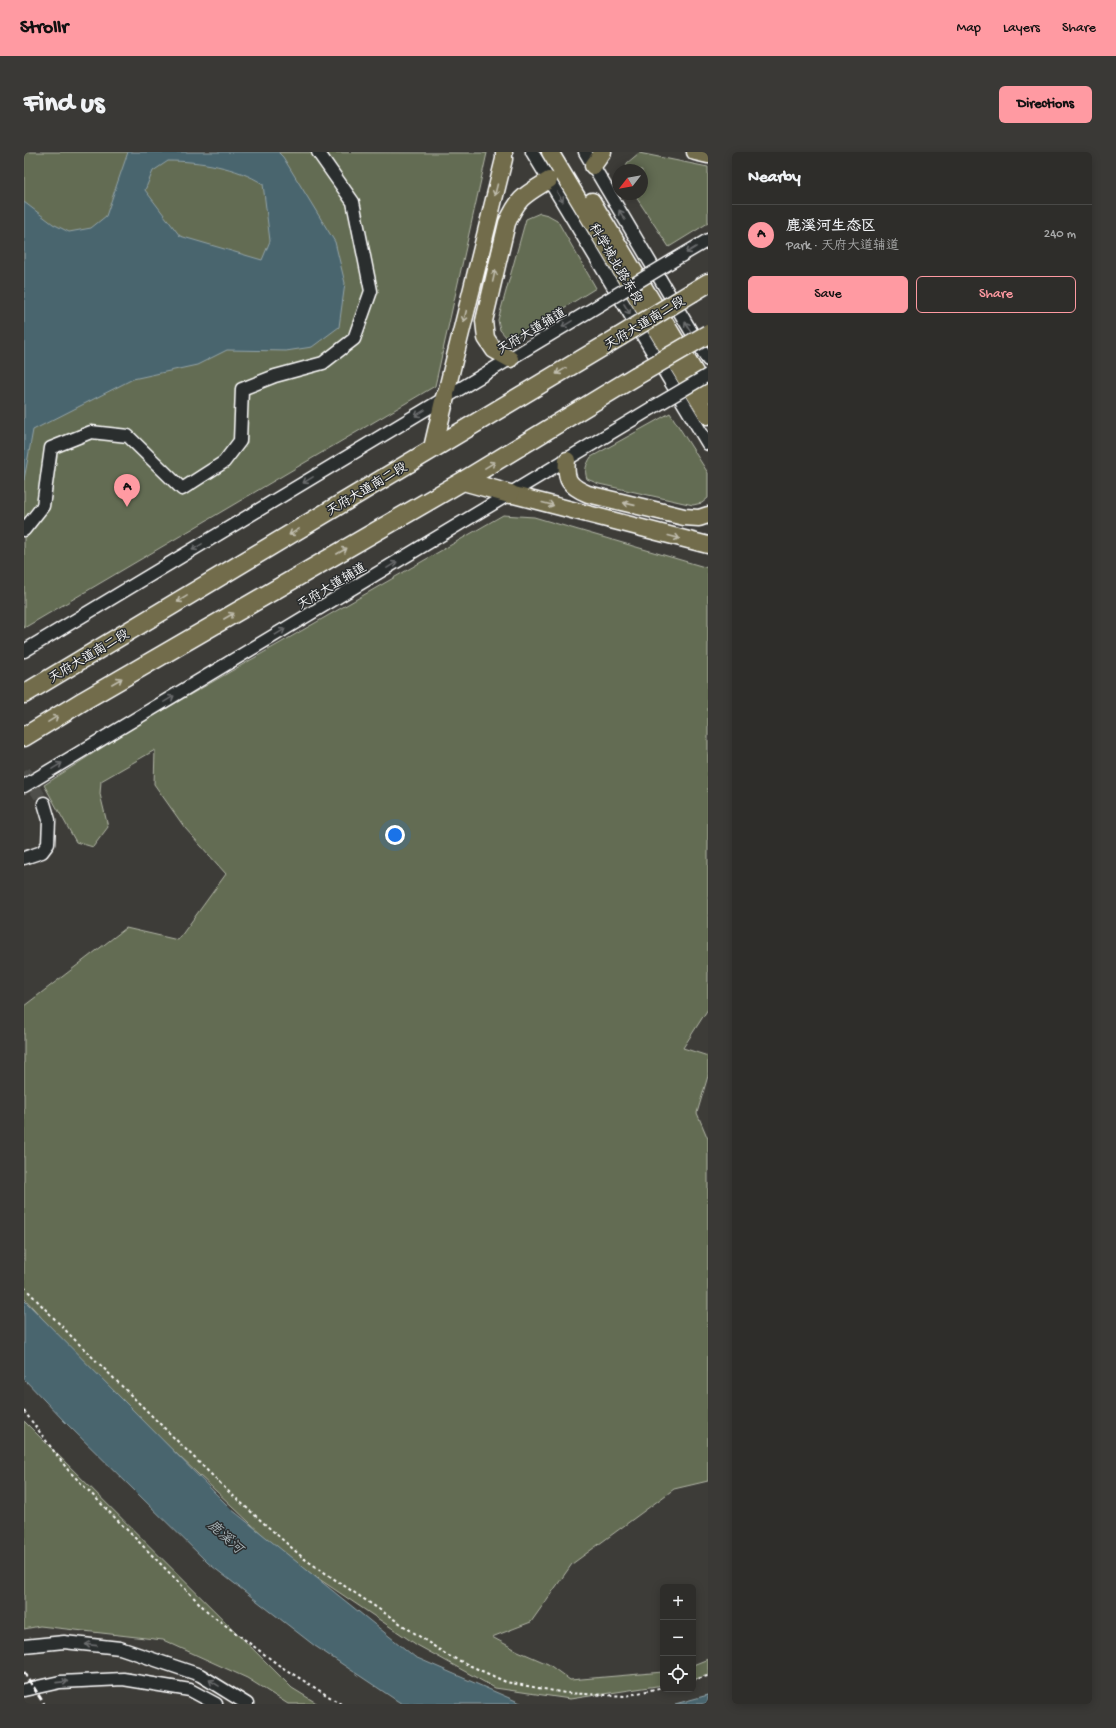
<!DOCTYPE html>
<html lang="en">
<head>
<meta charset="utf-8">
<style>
	body { margin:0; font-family:"Gochi Hand","LXGW WenKai TC",sans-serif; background:#3a3936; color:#f1f3f6 }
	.controls { position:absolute; right:12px; bottom:12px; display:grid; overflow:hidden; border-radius:6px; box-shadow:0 2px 10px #0003 }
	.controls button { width:36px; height:36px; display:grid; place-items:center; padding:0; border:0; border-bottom:1px solid #494947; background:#2e2d2a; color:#f1f3f6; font:20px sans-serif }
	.compass { position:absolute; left:588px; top:12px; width:36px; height:36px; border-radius:50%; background:#2e2d2a; box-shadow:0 2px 10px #0003; rotate:239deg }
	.you { position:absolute; left:371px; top:683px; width:14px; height:14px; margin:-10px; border:3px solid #fff; border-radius:50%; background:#1a73e8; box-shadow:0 0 0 6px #1a73e833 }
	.badge { display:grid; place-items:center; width:26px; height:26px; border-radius:50%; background:#ff9aa2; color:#111; font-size:13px; font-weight:700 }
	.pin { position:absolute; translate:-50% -33px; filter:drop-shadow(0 1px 2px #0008) }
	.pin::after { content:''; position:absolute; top:21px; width:14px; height:12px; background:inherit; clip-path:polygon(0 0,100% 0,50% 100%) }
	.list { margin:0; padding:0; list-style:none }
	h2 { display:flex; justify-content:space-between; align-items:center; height:52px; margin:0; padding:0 16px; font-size:17px }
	h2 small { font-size:13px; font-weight:400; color:#a7a8a8 }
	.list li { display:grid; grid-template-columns:26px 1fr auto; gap:12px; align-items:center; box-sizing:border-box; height:60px; padding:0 16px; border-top:1px solid #494947 }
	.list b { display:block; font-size:15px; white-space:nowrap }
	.list p { margin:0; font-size:13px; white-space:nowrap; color:#a7a8a8 }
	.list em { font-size:13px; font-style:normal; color:#a7a8a8 }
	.actions { display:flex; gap:8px; padding:12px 16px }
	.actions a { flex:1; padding:9px 0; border:1px solid #ff9aa2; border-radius:6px; text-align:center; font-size:14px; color:#ff9aa2 }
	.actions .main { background:#ff9aa2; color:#111 }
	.icon { flex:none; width:22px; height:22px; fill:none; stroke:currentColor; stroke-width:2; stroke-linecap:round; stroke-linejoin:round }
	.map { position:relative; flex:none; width:684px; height:1552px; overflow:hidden; border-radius:6px }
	header { display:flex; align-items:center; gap:24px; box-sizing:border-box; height:56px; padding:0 20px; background:#ff9aa2; color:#111 }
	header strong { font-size:19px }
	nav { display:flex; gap:22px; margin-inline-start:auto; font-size:14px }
	.intro { display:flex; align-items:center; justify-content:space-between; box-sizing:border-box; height:96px; padding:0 24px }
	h1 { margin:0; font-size:28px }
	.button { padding:10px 18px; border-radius:6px; background:#ff9aa2; color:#111; font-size:14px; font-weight:700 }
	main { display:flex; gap:24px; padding:0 24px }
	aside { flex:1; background:#2e2d2a; border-radius:6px; box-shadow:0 2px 10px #0003 }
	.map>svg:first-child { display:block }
</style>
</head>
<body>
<header>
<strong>Strollr</strong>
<nav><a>Map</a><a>Layers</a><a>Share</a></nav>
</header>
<div class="intro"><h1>Find us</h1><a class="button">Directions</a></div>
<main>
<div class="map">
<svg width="684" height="1552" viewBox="0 0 684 1552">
	<rect width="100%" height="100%" fill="#3d3c38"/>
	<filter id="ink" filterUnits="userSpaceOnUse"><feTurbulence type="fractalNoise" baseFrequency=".025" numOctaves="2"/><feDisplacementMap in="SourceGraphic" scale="8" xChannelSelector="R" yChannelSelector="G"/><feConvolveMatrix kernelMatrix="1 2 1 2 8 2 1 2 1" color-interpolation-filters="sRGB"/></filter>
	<g filter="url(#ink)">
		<!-- green -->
		<path fill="#646c52" stroke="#b2b6a8" d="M0 0 463 1 411 234 0 476Z
			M615 1 684 15V71L645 95 610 42H618V18H602L603 11Z
			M516 61 524 63 533 68 572 136 491 186H483L476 178 474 168 502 67Z
			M646 261 684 321V346L678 351 669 353 575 332 563 327C560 318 562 313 567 305Z
			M479 363 510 365 684 416V857L659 896 684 904V924L673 961 684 987V1329L650 1337 548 1412 507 1470 468 1485 494 1499 524 1512 546 1528 639 1520V1533L546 1547 471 1536 393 1493 261 1404 70 1224 0 1146V854L102 776 154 788 202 722 161 676 130 632 131 598 77 629 76 642 84 675 69 695 52 690 20 633 110 575Z
			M0 1269 268 1536 294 1552H264L223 1526 139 1488 16 1474 0 1477Z
			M684 1507V1523L669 1528V1513Z"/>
		<!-- water -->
		<path fill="#4a656e" stroke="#92a3a8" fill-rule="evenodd" d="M104 0H254L259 5 311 90 321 131 315 175 288 195 262 199 203 198 173 213 109 227 9 278 0 328V50L29 72 45 80 67 76 82 64ZM144 9C175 9 213 15 239 32L246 89 238 108 156 84 121 38 129 19Z
			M0 1148 207 1357 391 1505 499 1552H378L291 1494 184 1411 40 1269 0 1227Z
			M684 1543V1552H651Z"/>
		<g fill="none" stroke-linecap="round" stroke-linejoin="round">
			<!-- minor-tunnel -->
			<path stroke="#50504c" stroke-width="12" stroke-dasharray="12 6" stroke-linecap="butt" d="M0 619 20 651"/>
			<defs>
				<path id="minor" d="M508 0 684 292
					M561 0 684 208
					M650 108 684 88
					M0 378 19 354 27 296 67 280 104 284 158 337 200 310 216 289 218 237 251 224 299 211 330 187 347 139 329 50 294 0
					M0 499 577 152
					M0 634 628 256
					M0 706 18 700 24 692 25 668 20 651
					M0 1494 40 1490 96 1496 176 1523 223 1552
					M0 1538 36 1530 99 1527 166 1538 192 1552"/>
				<path id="major" d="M526 0 684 264
					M671 0 684 3
					M569 14 579 0
					M568 49 684 242
					M486 207 470 198 462 186 460 169 483 71C495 44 501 43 525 28
					M421 245 480 7V0
					M543 308C541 328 545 334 564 342L660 365 675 366 684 363
					M486 342 684 393"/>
				<path id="highway" d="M669 140 684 131
					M409 296 421 245
					M439 329 486 342
					M0 542 595 185
					M0 585 59 549 439 329 612 224"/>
			</defs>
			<!-- minor casing -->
			<use href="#minor" stroke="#fff" stroke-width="15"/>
			<!-- major casing -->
			<use href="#major" stroke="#fff" stroke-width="19"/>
			<!-- highway casing -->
			<use href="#highway" stroke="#fff" stroke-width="21"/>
			<!-- path -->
			<path stroke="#fff" stroke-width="2" stroke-dasharray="3 3" stroke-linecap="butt" d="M0 1135 49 1186 204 1339 279 1406 423 1503 482 1530 541 1541 602 1544 639 1535
				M0 1259 44 1318 185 1461 256 1514 317 1552
				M669 1528 684 1524"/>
			<!-- minor -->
			<use href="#minor" stroke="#2a2d2e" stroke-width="12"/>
			<!-- major -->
			<use href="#major" stroke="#726c4b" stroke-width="16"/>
			<!-- highway -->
			<use href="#highway" stroke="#726c4b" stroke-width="18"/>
			<!-- rail -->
			<path stroke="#fff" stroke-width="3" stroke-dasharray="6 3" stroke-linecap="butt" d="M0 1520 20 1552"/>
			<defs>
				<path id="minor-bridge" d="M577 152 650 108
					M628 256 684 223"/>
				<path id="highway-bridge" d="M595 185 669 140
					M612 224 684 182"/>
			</defs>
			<!-- minor-bridge casing -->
			<use href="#minor-bridge" stroke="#fff" stroke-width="15" stroke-linecap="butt"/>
			<!-- highway-bridge casing -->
			<use href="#highway-bridge" stroke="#fff" stroke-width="21" stroke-linecap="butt"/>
			<!-- minor-bridge -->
			<use href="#minor-bridge" stroke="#2a2d2e" stroke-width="12"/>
			<!-- highway-bridge -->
			<use href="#highway-bridge" stroke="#726c4b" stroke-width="18"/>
		</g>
		<!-- one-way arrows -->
		<defs><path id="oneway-shaft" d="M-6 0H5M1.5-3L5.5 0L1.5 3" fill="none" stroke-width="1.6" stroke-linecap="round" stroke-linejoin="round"/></defs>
		<g stroke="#c0bdae">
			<use href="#oneway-shaft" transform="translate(472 38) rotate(104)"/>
			<use href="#oneway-shaft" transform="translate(470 124) rotate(-77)"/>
			<use href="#oneway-shaft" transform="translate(441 164) rotate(104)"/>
			<use href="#oneway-shaft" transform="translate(537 219) rotate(149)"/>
			<use href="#oneway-shaft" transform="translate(466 313) rotate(-31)"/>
			<use href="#oneway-shaft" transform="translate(524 352) rotate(15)"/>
			<use href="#oneway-shaft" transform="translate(605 352) rotate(-167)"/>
			<use href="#oneway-shaft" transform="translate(270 380) rotate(149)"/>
			<use href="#oneway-shaft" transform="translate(650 385) rotate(15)"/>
			<use href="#oneway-shaft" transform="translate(318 399) rotate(-30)"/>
			<use href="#oneway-shaft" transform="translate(158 447) rotate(149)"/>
			<use href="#oneway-shaft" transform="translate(205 464) rotate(-30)"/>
			<use href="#oneway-shaft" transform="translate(93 529) rotate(-30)"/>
			<use href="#oneway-shaft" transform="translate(29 567) rotate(-32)"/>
		</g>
		<g stroke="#6a6c6d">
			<use href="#oneway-shaft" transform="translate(536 45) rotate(59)"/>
			<use href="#oneway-shaft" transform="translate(598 63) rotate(-121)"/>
			<use href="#oneway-shaft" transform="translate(667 98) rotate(149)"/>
			<use href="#oneway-shaft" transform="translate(603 157) rotate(59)"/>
			<use href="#oneway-shaft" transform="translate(543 172) rotate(149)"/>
			<use href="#oneway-shaft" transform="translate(664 175) rotate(-121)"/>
			<use href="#oneway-shaft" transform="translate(396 261) rotate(149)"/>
			<use href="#oneway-shaft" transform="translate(284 328) rotate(149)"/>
			<use href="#oneway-shaft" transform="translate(173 395) rotate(149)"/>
			<use href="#oneway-shaft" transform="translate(368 413) rotate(-31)"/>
			<use href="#oneway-shaft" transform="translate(256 480) rotate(-31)"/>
			<use href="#oneway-shaft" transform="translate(145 547) rotate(-31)"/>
			<use href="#oneway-shaft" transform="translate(33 614) rotate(-31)"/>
			<use href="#oneway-shaft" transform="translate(67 1493) rotate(-174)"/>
			<use href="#oneway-shaft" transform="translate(38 1530) rotate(-6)"/>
			<use href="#oneway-shaft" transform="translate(190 1531) rotate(-148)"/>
		</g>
	</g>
	<g text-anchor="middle" stroke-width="3" stroke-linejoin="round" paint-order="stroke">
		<!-- street labels -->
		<g font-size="13" fill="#fff" stroke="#2a2d2e">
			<text transform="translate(593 111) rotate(59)" y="5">科学城北路东段</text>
			<text transform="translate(620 170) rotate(-31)" y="5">天府大道南二段</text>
			<text transform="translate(507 178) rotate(-31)" y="5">天府大道辅道</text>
			<text transform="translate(342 336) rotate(-31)" y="5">天府大道南二段</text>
			<text transform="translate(307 433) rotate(-31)" y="5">天府大道辅道</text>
			<text transform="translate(64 503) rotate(-31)" y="5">天府大道南二段</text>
		</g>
		<!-- water labels -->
		<g font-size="14" font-style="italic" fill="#aebabe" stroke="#2a2d2e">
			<text transform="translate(202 1384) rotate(42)" y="5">鹿溪河</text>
		</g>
	</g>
</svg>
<div class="controls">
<button>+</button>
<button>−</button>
<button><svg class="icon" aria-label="locate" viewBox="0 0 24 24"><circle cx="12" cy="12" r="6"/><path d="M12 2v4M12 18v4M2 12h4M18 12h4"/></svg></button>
</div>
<svg class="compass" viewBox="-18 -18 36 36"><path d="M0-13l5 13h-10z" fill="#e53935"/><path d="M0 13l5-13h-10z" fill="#a7a8a8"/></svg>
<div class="you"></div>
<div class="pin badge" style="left:103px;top:355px">A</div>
</div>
<aside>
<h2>Nearby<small></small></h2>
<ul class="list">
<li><span class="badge">A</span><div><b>鹿溪河生态区</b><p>Park · 天府大道辅道</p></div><em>240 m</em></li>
</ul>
<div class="actions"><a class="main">Save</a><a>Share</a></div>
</aside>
</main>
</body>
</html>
